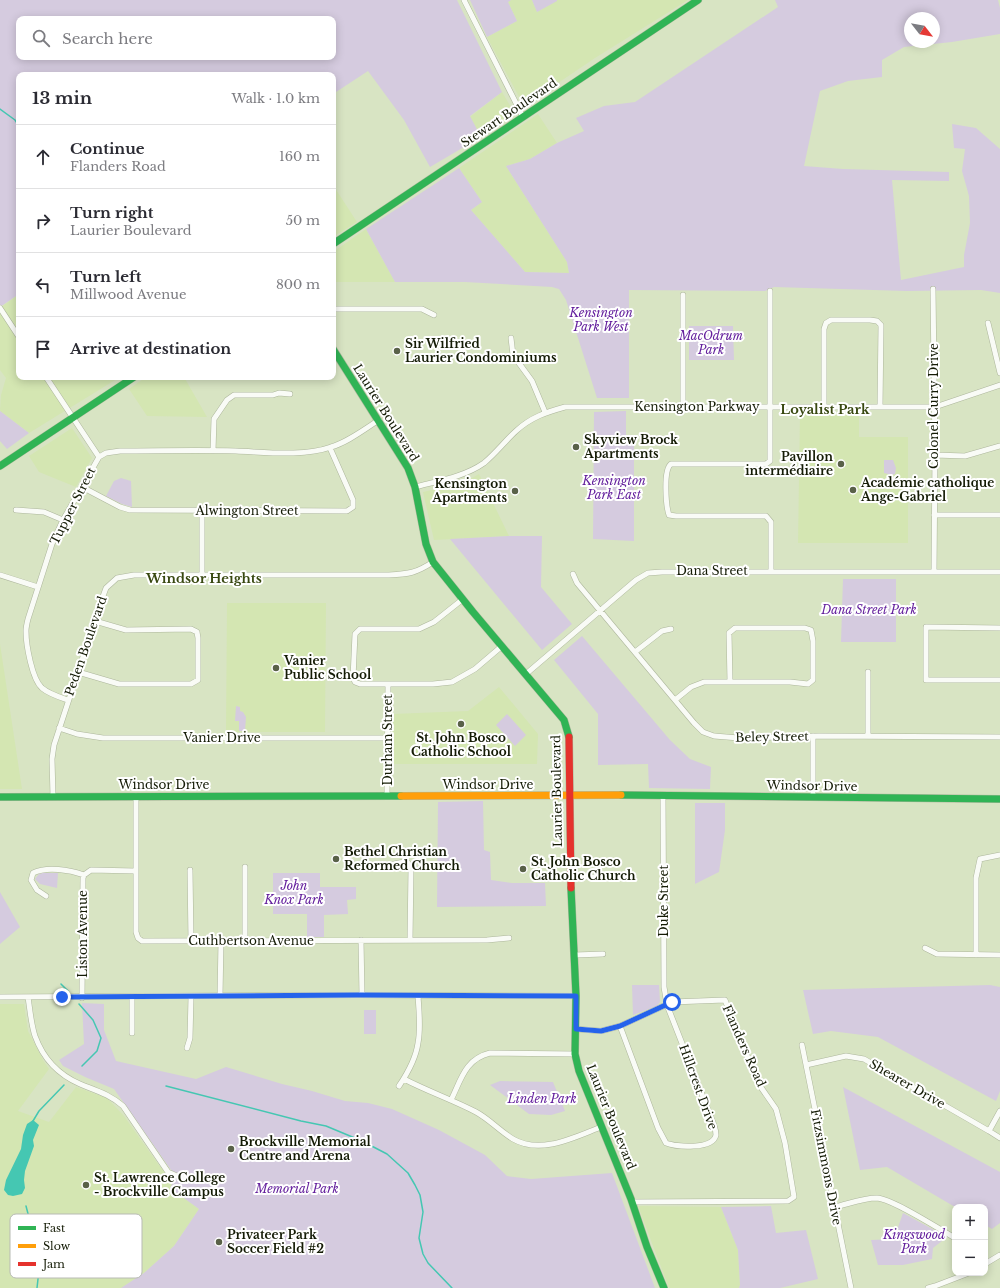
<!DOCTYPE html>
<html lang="en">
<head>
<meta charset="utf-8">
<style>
	body { margin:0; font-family:"Libre Baskerville",serif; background:#f2f2f3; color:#2b2b33 }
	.controls { position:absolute; right:12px; bottom:12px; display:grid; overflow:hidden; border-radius:8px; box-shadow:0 2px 10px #0003 }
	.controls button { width:36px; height:36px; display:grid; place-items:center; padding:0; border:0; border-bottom:1px solid #e1e1e2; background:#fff; color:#2b2b33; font:20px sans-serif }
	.compass { position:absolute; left:904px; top:12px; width:36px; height:36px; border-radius:50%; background:#fff; box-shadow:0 2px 10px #0003; rotate:121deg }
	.stop { position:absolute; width:12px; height:12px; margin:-9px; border:3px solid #2563eb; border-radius:50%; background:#fff }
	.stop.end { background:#2563eb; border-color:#fff; box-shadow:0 1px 4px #0008 }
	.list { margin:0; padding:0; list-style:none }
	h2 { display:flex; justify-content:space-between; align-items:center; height:52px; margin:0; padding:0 16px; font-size:17px }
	h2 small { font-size:13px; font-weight:400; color:#7c7c81 }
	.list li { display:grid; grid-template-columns:26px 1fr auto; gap:12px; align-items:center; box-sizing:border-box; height:64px; padding:0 16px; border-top:1px solid #e1e1e2 }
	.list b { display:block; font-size:15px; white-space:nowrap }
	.list p { margin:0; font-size:13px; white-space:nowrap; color:#7c7c81 }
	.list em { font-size:13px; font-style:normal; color:#7c7c81 }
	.icon { flex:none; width:22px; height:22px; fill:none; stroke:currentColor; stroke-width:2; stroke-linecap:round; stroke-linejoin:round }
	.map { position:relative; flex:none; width:1000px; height:1288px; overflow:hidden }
	.search { position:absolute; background:#fff; box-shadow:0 2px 10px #0003; left:16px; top:16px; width:320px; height:44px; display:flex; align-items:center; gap:10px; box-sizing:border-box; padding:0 14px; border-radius:8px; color:#7c7c81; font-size:15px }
	.panel { position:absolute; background:#fff; box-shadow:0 2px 10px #0003; left:16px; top:72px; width:320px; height:308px; border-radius:8px }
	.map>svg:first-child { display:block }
</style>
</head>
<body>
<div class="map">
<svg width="1000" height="1288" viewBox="0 0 1000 1288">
	<rect width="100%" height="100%" fill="#d8e4c3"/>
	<!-- built -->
	<path fill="#d4e6b2" d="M511 0H532L537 12 557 0H688L595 58 524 106 487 37 517 21 508 2Z
		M502 92 515 114 481 137 470 117Z
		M538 114 557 143 530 159 506 166 567 262 569 273 525 272 471 210 482 202 459 168Z
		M333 185 357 222 333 237Z
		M366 229 395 282H333V252Z
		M19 294V377H120L29 433 0 411 1 395 6 378 0 370V308Z
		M146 377H184L207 417 147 416 129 389Z
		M800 414 859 415V437H908V543H798Z
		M72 428 92 458 76 487 39 472 29 456Z
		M479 474 509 536 434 540 423 492 463 483Z
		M227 603H326L325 732H226Z
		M0 644 22 789H0Z
		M499 687 538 734 537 764H393L392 714 468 711Z
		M0 1004H24L28 1031 43 1060 49 1069 18 1111 49 1122 76 1087 107 1098 124 1116 158 1164 173 1182 170 1188 199 1209 174 1246 144 1273 121 1288H0Z
		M638 1206 721 1207 738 1250 740 1285 739 1288H669Z"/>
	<!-- green -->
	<path fill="#d5cbdf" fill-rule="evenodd" d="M0 0H457L502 92 470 116 481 137 430 167 404 120 368 71 333 94V75H19V294L0 307ZM19 19H333V57H19Z
		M470 0H511L508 2 517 21 487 37Z
		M532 0H557V1L537 12Z
		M775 0H998L1000 8V34L952 42 904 47 882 60V77L848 81 820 91 804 166 843 169 949 172V181L892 180 901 280 964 267V255L970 223 969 196 962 171 965 149 954 148 952 124 976 128 1000 149V293L981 290 907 291 774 287 765 291 629 290V398H597L566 300 559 289 552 287 465 282H395L366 229 459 168 482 202 471 210 525 272 569 273 567 262 506 166 530 159 557 143 584 131 576 118 604 106 635 102 778 7ZM910 18H934V42H910Z
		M689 326H733L734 360H689Z
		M0 411 29 433 7 449 0 441Z
		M626 411V437H634V541L593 539 594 412Z
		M884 460H893L896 468 895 474 892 475 884 473Z
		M121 478 131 481 132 507 122 504 106 496 114 481Z
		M509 536H542L541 587 572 624 542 650 450 539Z
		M843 579H896V642H841Z
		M582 636 670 740 690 759 711 767 710 789 649 788 648 764 598 765V714L554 660Z
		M236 706 240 707V711L243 712 246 717 245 731H239V721H235Z
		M507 714 526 735 515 746 496 725Z
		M483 801 484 850 490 852 491 880 512 883H545L546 906 437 907 438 802Z
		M695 803H725V830L719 872 695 884Z
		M43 873H58L57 888 40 884 35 879 39 874Z
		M273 873H320V887H356V899L347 900 348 914 324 915V937H307V914H273Z
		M0 892 20 927 0 944Z
		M632 985H659L660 1002 657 1006 633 1015Z
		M990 985 1000 987V1091L996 1101 878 1037 831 1031 813 1034 803 990Z
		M82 1003 104 1004V1030L116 1061 196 1079 226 1067 282 1084 312 1091 345 1101 368 1103 392 1109 439 1130 485 1155 507 1176 531 1179 612 1173 655 1288H121L144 1273 174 1246 199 1209 170 1188 177 1175 171 1170 114 1089 85 1077 63 1066 59 1060 84 1044Z
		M364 1010H376V1034H364Z
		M500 1081 553 1082 565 1111 551 1115 529 1114 490 1085Z
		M843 1087 1000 1172V1223L992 1229 985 1225V1207H955L887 1167 860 1170Z
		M771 1206 776 1233 806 1230 818 1279 780 1288H739L740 1285 738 1250 721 1207Z
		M903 1213 947 1237 933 1248 932 1259 903 1265H878L871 1240 894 1239Z"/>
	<!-- water -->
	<path fill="#45c7b2" d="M33 1120 39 1125 33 1140 34 1146 25 1171 24 1180 25 1188 22 1194 13 1196 8 1195 4 1190 6 1180 21 1149 23 1135 27 1124Z"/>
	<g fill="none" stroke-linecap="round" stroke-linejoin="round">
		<!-- stream -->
		<path stroke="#45c7b2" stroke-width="1.5" d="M0 109 15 120 19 126
			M61 984 68 991
			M79 1004 93 1020 101 1038 97 1051 82 1066
			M166 1086 301 1121 326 1126 362 1141 387 1154 408 1173 415 1185 420 1195 423 1212 419 1238 423 1254 428 1263 452 1288
			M33 1121 39 1111 64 1085
			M26 1206 33 1233 39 1270 37 1288"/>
		<defs>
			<path id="street" d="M464 0 523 117
				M933 289 935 455 934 572
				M770 291V461L766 464H671C663 470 666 506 669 515L676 516H766L771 522V571
				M0 308 19 337
				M333 309H422L434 315
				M988 323 1000 373
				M511 338 513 355 532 381 545 412
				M46 377 99 457
				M683 407V295
				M824 407V329L826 323 831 320H870L877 321 881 325 880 407
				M213 451 214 419 227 400 234 395H273L279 393 290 394
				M935 455 965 456 1000 446
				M82 487 120 507 130 510 347 511 353 507V500L330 448
				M415 487C438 481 464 477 484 463 496 453 505 441 516 431 531 417 547 412 565 407H935L1000 385
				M16 510 44 512 63 520
				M202 511V575
				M934 515H1000
				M573 574 577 583 694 723 703 732 714 736 739 738 819 736 1000 737
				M0 575 38 587
				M463 599 434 622 419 629H360L355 634 353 678 355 682 360 684H433L452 682 475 669 502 646
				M1000 628 926 627V680H1000
				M635 652 662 631 671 629
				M78 672 119 684H191L198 680V638L197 632 191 629 126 630 95 621
				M526 674 636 580 648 573 662 572H1000
				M68 700C59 697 49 694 42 688 32 679 26 645 26 631 26 627 27 623 28 619L52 544 63 520 99 457 106 453 120 451C158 451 197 450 236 451 265 452 303 457 331 447 348 442 363 430 379 420
				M675 700 691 687 704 682H790L808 684 813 680V641L811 630 805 628H735L729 633 730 682
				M59 728 77 734 103 738H387
				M813 736V797
				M868 736V672
				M53 796 52 759 54 745 102 599 106 588 117 578 134 575H389C409 574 416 573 433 562
				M136 796V932L138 938 142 941 487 940 509 938
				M387 796 388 684
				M384 866 404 862 408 863 411 868 410 940
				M245 867V940
				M190 870 191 941
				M571 877H603
				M46 896 37 890 31 880 33 873C47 866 70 870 84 875
				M361 940 362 995
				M925 948 937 954 1000 955
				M575 955 603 954
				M976 955V878L980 859 1000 855
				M220 996 221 941
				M0 997 357 995 576 996
				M28 997C30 1010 31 1024 35 1036 43 1058 59 1075 80 1084 97 1091 109 1094 123 1106L168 1172 177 1176 201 1181
				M132 997V1033
				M82 998 83 878 84 875 91 870 135 871
				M620 1026 658 1128 666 1143C676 1147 713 1150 716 1135 716 1132 715 1128 714 1125L667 1005 664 987 663 796
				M576 1029 601 1031 620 1026 672 1002 725 1000 758 1083 776 1109 785 1143 794 1197 788 1201 633 1202
				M802 1045 851 1288
				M187 1048 190 1038 191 997
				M806 1065 846 1056 864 1059 989 1131 1000 1138
				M404 1079C427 1091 453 1100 476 1112 489 1119 500 1131 513 1139 541 1155 575 1137 601 1127
				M399 1086C407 1074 416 1058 418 1043 421 1028 419 1011 418 996
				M451 1100C461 1080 465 1059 490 1053L575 1054
				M989 1131 1000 1111
				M835 1207C848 1204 863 1198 877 1198 893 1199 939 1229 955 1238
				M985 1264 1000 1255
				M928 1288 935 1286 969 1273"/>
			<path id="fast" d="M333 244 698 0
				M333 349 408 468 415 487 426 544 433 562 473 612 564 720 569 737
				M0 466 134 377
				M621 795 1000 799
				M0 797 401 796
				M571 888 576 996 575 1054 579 1071 631 1199 647 1247 664 1288"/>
			<path id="slow" d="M401 796 621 795"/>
			<path id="jam" d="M569 737 571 888"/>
		</defs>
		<!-- street casing -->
		<use href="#street" stroke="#adb69c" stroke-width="6"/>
		<!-- fast casing -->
		<use href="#fast" stroke="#adb69c" stroke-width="8"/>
		<!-- slow casing -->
		<use href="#slow" stroke="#adb69c" stroke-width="8"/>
		<!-- jam casing -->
		<use href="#jam" stroke="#adb69c" stroke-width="8"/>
		<!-- street -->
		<use href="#street" stroke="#f9fbf6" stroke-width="5"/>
		<!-- fast -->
		<use href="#fast" stroke="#30b455" stroke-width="7"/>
		<!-- slow -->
		<use href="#slow" stroke="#ff9f0a" stroke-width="7"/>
		<!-- jam -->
		<use href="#jam" stroke="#e5322d" stroke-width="7"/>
	</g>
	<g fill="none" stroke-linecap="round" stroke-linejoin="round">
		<!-- route -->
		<path stroke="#2563eb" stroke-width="5" d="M62 997 357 995 576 996V1029L601 1031 620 1026 672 1002"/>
	</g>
	<!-- markers -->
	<g fill="#596148" stroke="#fff" stroke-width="1.5">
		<circle cx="397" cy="351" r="4"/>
		<circle cx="576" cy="447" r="4"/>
		<circle cx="841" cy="464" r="4"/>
		<circle cx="853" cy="490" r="4"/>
		<circle cx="515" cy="491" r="4"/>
		<circle cx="276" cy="668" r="4"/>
		<circle cx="461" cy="724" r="4"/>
		<circle cx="336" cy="859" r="4"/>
		<circle cx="523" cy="869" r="4"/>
		<circle cx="231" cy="1149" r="4"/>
		<circle cx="86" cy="1185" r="4"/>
		<circle cx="219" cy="1242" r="4"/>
	</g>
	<g text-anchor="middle" stroke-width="4" stroke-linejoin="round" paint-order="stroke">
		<!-- street labels -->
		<g font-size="12" fill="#141b05" stroke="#fff">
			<text transform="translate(509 113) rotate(-34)" y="4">Stewart Boulevard</text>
			<text transform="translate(934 406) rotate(-90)" y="4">Colonel Curry Drive</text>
			<text x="697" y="411">Kensington Parkway</text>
			<text transform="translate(386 413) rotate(58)" y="4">Laurier Boulevard</text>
			<text transform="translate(73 506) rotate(-63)" y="4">Tupper Street</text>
			<text x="247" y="515">Alwington Street</text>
			<text x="712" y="575">Dana Street</text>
			<text transform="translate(86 646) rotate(-71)" y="4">Peden Boulevard</text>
			<text transform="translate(772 737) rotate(-1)" y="4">Beley Street</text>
			<text x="222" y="742">Vanier Drive</text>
			<text transform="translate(388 740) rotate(-90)" y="4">Durham Street</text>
			<text x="164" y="789">Windsor Drive</text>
			<text x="488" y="789">Windsor Drive</text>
			<text transform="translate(812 786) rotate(1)" y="4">Windsor Drive</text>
			<text transform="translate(557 791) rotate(-91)" y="4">Laurier Boulevard</text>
			<text transform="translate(664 901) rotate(-90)" y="4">Duke Street</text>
			<text transform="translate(83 934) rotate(-90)" y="4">Liston Avenue</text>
			<text x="251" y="945">Cuthbertson Avenue</text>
			<text transform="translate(744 1046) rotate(66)" y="4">Flanders Road</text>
			<text transform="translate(907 1084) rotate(30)" y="4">Shearer Drive</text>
			<text transform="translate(698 1087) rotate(70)" y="4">Hillcrest Drive</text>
			<text transform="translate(611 1117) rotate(68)" y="4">Laurier Boulevard</text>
			<text transform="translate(826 1167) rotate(79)" y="4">Fitzsimmons Drive</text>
		</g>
		<!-- park labels -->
		<g font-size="12" font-style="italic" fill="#64209d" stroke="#fff">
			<text x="601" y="317">Kensington<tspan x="601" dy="14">Park West</tspan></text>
			<text x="711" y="340">MacOdrum<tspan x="711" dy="14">Park</tspan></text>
			<text x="614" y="485">Kensington<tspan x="614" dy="14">Park East</tspan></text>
			<text x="869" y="614">Dana Street Park</text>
			<text x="294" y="890">John<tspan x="294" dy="14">Knox Park</tspan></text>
			<text x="542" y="1103">Linden Park</text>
			<text x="297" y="1193">Memorial Park</text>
			<text x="914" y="1239">Kingswood<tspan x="914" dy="14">Park</tspan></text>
		</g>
		<!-- poi labels -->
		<g font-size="12" font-weight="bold" fill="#141b05" stroke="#fff" text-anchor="start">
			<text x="405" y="348">Sir Wilfried<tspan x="405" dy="14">Laurier Condominiums</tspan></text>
			<text x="584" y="444">Skyview Brock<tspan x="584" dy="14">Apartments</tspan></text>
			<text x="833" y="461" text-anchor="end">Pavillon<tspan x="833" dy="14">intermédiaire</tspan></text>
			<text x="861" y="487">Académie catholique<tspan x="861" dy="14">Ange-Gabriel</tspan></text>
			<text x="507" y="488" text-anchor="end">Kensington<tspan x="507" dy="14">Apartments</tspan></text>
			<text x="284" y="665">Vanier<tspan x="284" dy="14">Public School</tspan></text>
			<text x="461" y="742" text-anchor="middle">St. John Bosco<tspan x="461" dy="14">Catholic School</tspan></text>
			<text x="344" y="856">Bethel Christian<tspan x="344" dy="14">Reformed Church</tspan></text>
			<text x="531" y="866">St. John Bosco<tspan x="531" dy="14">Catholic Church</tspan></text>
			<text x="239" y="1146">Brockville Memorial<tspan x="239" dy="14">Centre and Arena</tspan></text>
			<text x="94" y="1182">St. Lawrence College<tspan x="94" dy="14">- Brockville Campus</tspan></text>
			<text x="227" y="1239">Privateer Park<tspan x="227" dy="14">Soccer Field #2</tspan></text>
		</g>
		<!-- neighbourhood labels -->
		<g font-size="13" font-weight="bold" fill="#384810" stroke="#fff">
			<text x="825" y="414">Loyalist Park</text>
			<text x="204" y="583">Windsor Heights</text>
		</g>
	</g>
	<!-- legend -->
	<rect x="10" y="1214" width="132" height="64" rx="6" fill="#fff" stroke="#b8bbb4" stroke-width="1"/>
	<rect x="18" y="1226" width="18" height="4" fill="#30b455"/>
	<rect x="18" y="1244" width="18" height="4" fill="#ff9f0a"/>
	<rect x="18" y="1262" width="18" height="4" fill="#e5322d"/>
	<g font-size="11" fill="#141b05">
		<text x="43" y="1232">Fast</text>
		<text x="43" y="1250">Slow</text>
		<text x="43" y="1268">Jam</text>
	</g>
</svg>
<div class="controls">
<button>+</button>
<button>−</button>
</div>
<svg class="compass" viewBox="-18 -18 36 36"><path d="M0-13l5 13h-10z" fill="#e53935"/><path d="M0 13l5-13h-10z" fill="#7c7c81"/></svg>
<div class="stop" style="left:672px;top:1002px"></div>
<div class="stop end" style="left:62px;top:997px"></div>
<div class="search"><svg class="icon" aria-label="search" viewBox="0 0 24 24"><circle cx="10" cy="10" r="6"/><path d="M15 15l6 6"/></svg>Search here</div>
<section class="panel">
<h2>13 min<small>Walk · 1.0 km</small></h2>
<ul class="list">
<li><svg class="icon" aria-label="ahead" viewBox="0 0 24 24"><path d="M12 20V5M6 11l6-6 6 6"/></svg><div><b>Continue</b><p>Flanders Road</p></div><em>160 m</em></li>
<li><svg class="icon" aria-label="right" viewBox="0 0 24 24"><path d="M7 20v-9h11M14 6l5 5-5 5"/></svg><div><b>Turn right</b><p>Laurier Boulevard</p></div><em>50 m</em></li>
<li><svg class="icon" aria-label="left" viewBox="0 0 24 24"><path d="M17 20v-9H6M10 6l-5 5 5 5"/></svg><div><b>Turn left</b><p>Millwood Avenue</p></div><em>800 m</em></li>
<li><svg class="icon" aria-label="arrive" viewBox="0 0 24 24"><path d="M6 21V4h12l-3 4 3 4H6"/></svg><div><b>Arrive at destination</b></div></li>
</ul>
</section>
</div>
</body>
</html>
